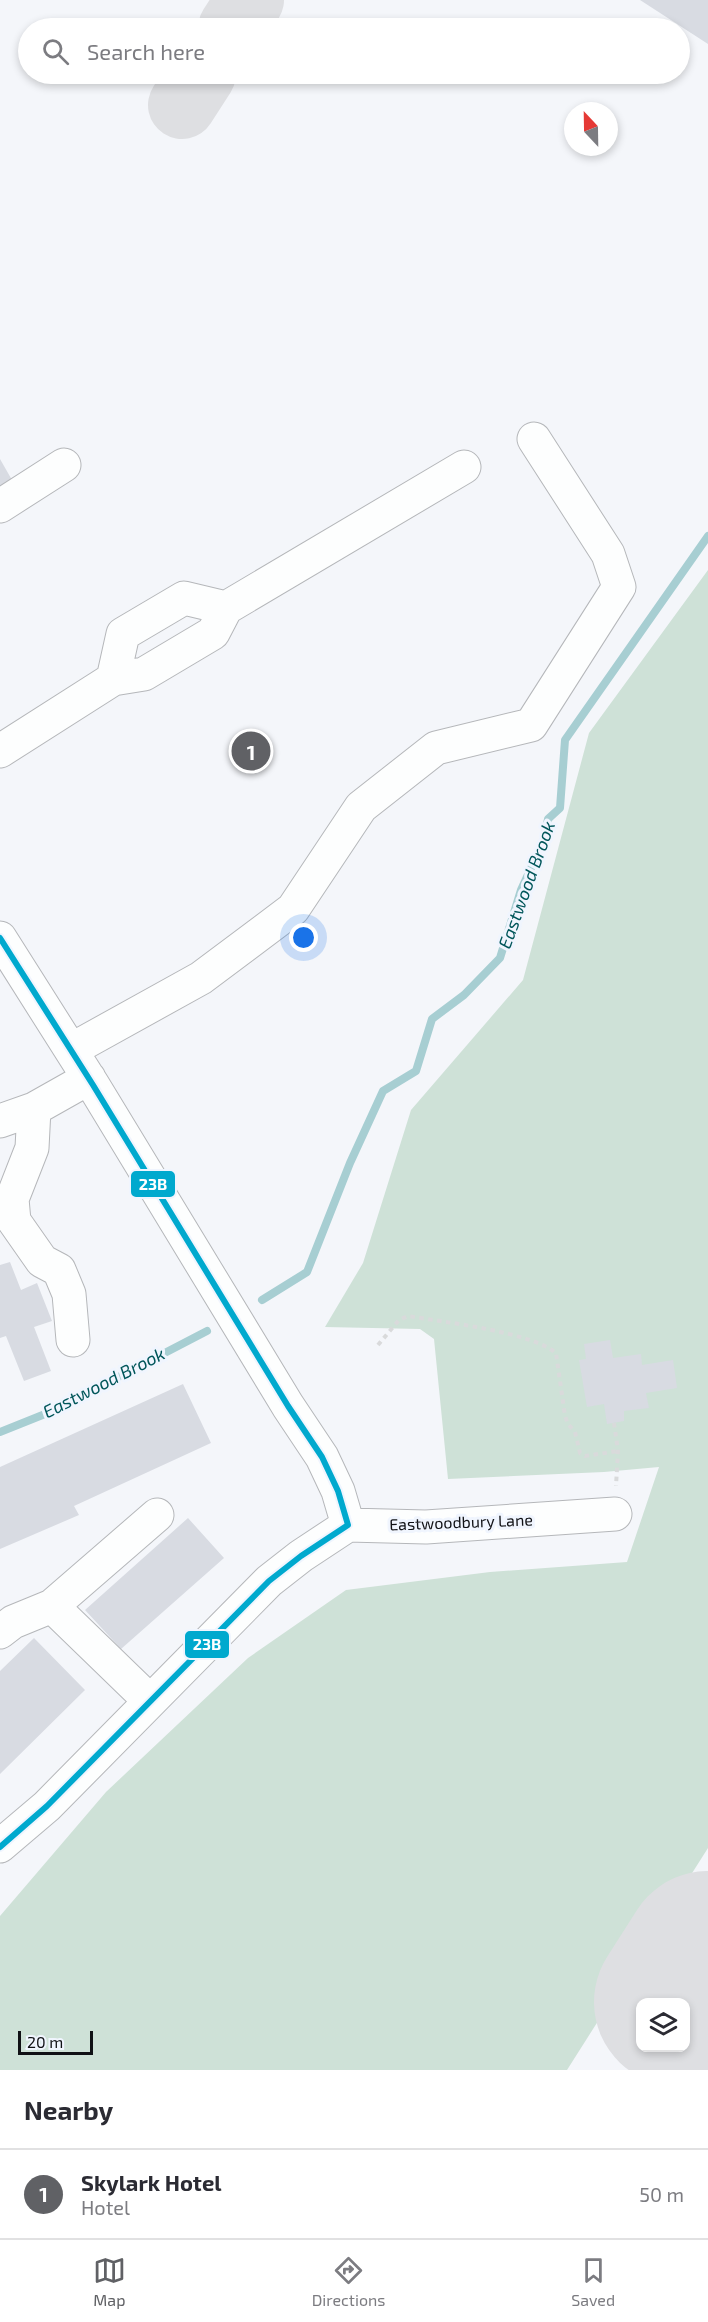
<!DOCTYPE html>
<html lang="en">
<head>
<meta charset="utf-8">
<style>
	body { margin:0; font-family:"Exo 2",sans-serif; background:#f2f2f3; color:#2b2b33 }
	.controls { position:absolute; right:18px; bottom:18px; display:grid; overflow:hidden; border-radius:12px; box-shadow:0 3px 9px #0003 }
	.controls button { width:54px; height:54px; display:grid; place-items:center; padding:0; border:0; border-bottom:2px solid #e1e1e2; background:#fff; color:#2b2b33; font:30px sans-serif }
	.compass { position:absolute; left:564px; top:102px; width:54px; height:54px; border-radius:50%; background:#fff; box-shadow:0 3px 9px #0003; rotate:338deg }
	.scale { position:absolute; left:18px; bottom:15px; width:75px; box-sizing:border-box; padding-left:6px; border:3px solid #101115; border-top:0; font-size:16px; line-height:21px; white-space:nowrap; color:#101115; -webkit-text-stroke:4px #f0f5fe; paint-order:stroke }
	.you { position:absolute; left:304px; top:938px; width:21px; height:21px; margin:-15px; border:4px solid #fff; border-radius:50%; background:#1a73e8; box-shadow:0 0 0 9px #1a73e833 }
	.badge { display:grid; place-items:center; width:39px; height:39px; border-radius:50%; background:#606165; color:#fff; font-size:20px; font-weight:700 }
	.pin { position:absolute; translate:-50% -50%; border:3px solid #fff; box-shadow:0 2px 6px #0006 }
	.list { margin:0; padding:0; list-style:none }
	h2 { display:flex; justify-content:space-between; align-items:center; height:78px; margin:0; padding:0 24px; font-size:26px }
	h2 small { font-size:20px; font-weight:400; color:#7c7c81 }
	.list li { display:grid; grid-template-columns:39px 1fr auto; gap:18px; align-items:center; box-sizing:border-box; height:90px; padding:0 24px; border-top:2px solid #e1e1e2 }
	.list b { display:block; font-size:22px; white-space:nowrap }
	.list p { margin:0; font-size:20px; white-space:nowrap; color:#7c7c81 }
	.list em { font-size:20px; font-style:normal; color:#7c7c81 }
	.icon { flex:none; width:33px; height:33px; fill:none; stroke:currentColor; stroke-width:2; stroke-linecap:round; stroke-linejoin:round }
	.map { position:relative; flex:none; width:708px; height:2070px; overflow:hidden }
	.search { position:absolute; background:#fff; box-shadow:0 3px 9px #0003; left:18px; right:18px; top:18px; height:66px; display:flex; align-items:center; gap:15px; box-sizing:border-box; padding:0 21px; border-radius:33px; color:#7c7c81; font-size:22px }
	.sheet { height:168px; background:#fff }
	nav { display:flex; justify-content:space-around; align-items:center; box-sizing:border-box; height:84px; border-top:2px solid #e1e1e2; background:#fff; font-size:16px; color:#7c7c81 }
	nav a { display:grid; justify-items:center; gap:3px }
	nav .on { color:#606165 }
	.map>svg:first-child { display:block }
</style>
</head>
<body>
<div class="map">
<svg width="708" height="2070" viewBox="0 0 708 2070">
	<rect width="100%" height="100%" fill="#f4f6fa"/>
	<!-- green -->
	<path fill="#cee1d7" d="M708 570V1848L567 2070H0V1916L106 1792 248 1658 346 1590 490 1572 627 1562 659 1467 604 1472 448 1479 434 1339 420 1329 325 1327 363 1263 411 1110 523 980 589 733Z"/>
	<g fill="none" stroke-linecap="round" stroke-linejoin="round">
		<!-- stream -->
		<path stroke="#a7ced2" stroke-width="8" d="M262 1300 307 1272 350 1163 383 1091 416 1071 432 1019 464 995 500 958 521 890 543 842 548 819 560 808 565 740 708 536
			M0 1432 55 1410 207 1331"/>
		<!-- taxiway -->
		<path stroke="#dedfe2" stroke-width="68" d="M232 28 250 0
			M182 105 202 74"/>
		<!-- runway -->
		<path stroke="#dedfe2" stroke-width="168" d="M678 2002 708 1955"/>
	</g>
	<!-- building -->
	<path fill="#d8dbe2" d="M640 0H708V44Z
		M0 459 12 480 0 487Z
		M10 1262 21 1290 37 1283 52 1321 34 1327 51 1371 24 1381 6 1336 0 1338V1265Z
		M610 1340 613 1358 641 1354 642 1365 673 1360 677 1388 646 1393 649 1408 624 1411V1421L607 1424 604 1404 587 1407 579 1360 586 1359 584 1344Z
		M183 1384 211 1443 74 1506 79 1515 0 1549V1467Z
		M188 1518 224 1558 121 1649 85 1610Z
		M34 1638 85 1690 0 1774V1671Z"/>
	<g fill="none" stroke-linecap="round" stroke-linejoin="round">
		<defs>
			<path id="minor" d="M0 506 64 465
				M113 679 123 634 184 598 226 608
				M0 751 113 679 144 674 213 633 226 608 464 467
				M0 938 93 1085 288 1406 322 1457 338 1491 348 1525
				M71 1050 201 978 293 909 361 807 436 748 531 725 619 587 608 554 534 439
				M34 1109 32 1148 12 1199 14 1221 42 1261 59 1270 69 1294 73 1340
				M0 1121 34 1109 89 1078
				M52 1606 157 1515
				M0 1632 13 1622 52 1606 150 1701
				M0 1846 47 1806 269 1581 301 1556 348 1525 426 1527 615 1514"/>
		</defs>
		<!-- minor casing -->
		<use href="#minor" stroke="#b5b7ba" stroke-width="35"/>
		<!-- path -->
		<path stroke="#d9dadb" stroke-width="4" stroke-dasharray="4.5 4.5" stroke-linecap="butt" d="M378 1345 399 1320 408 1316C443 1322 531 1332 556 1353L565 1416 568 1424 575 1432 580 1453 585 1456 618 1451
			M614 1423 618 1451 616 1486"/>
		<!-- minor -->
		<use href="#minor" stroke="#fdfefe" stroke-width="33"/>
		<defs>
			<path id="bus-1" d="M0 938 93 1085 288 1406 322 1457 338 1491 348 1525 301 1556 269 1581 47 1806 0 1847"/>
		</defs>
		<!-- bus-1 casing -->
		<use href="#bus-1" stroke="#f0f5fe" stroke-width="10"/>
		<!-- bus-1 -->
		<use href="#bus-1" stroke="#00a9ce" stroke-width="6"/>
	</g>
	<g text-anchor="middle" stroke-width="6" stroke-linejoin="round" paint-order="stroke">
		<!-- street labels -->
		<g font-size="16" fill="#101115" stroke="#f0f5fe">
			<text transform="translate(461 1522) rotate(-2)" y="6">Eastwoodbury Lane</text>
		</g>
		<!-- water labels -->
		<g font-size="18" font-style="italic" fill="#00565a" stroke="#f0f5fe">
			<text transform="translate(527 885) rotate(-70)" y="6">Eastwood Brook</text>
			<text transform="translate(104 1383) rotate(-27)" y="6">Eastwood Brook</text>
		</g>
	</g>
	<g stroke="#f0f5fe" stroke-width="2">
		<rect x="130" y="1170" width="46" height="28" rx="6" fill="#00a9ce"/>
		<rect x="184" y="1630" width="46" height="29" rx="6" fill="#00a9ce"/>
	</g>
	<g font-size="16" text-anchor="middle" font-weight="bold" fill="#fff">
		<text x="153" y="1190">23B</text>
		<text x="207" y="1650">23B</text>
	</g>
</svg>
<div class="controls">
<button><svg class="icon" aria-label="layers" viewBox="0 0 24 24"><path d="M12 4l9 5-9 5-9-5zM3 14l9 5 9-5"/></svg></button>
</div>
<svg class="compass" viewBox="-18 -18 36 36"><path d="M0-13l5 13h-10z" fill="#e53935"/><path d="M0 13l5-13h-10z" fill="#7c7c81"/></svg>
<div class="scale">20 m</div>
<div class="you"></div>
<div class="pin badge" style="left:251px;top:751px">1</div>
<div class="search"><svg class="icon" aria-label="search" viewBox="0 0 24 24"><circle cx="10" cy="10" r="6"/><path d="M15 15l6 6"/></svg>Search here</div>
</div>
<section class="sheet">
<h2>Nearby<small></small></h2>
<ul class="list">
<li><span class="badge">1</span><div><b>Skylark Hotel</b><p>Hotel</p></div><em>50 m</em></li>
</ul>
</section>
<nav>
<a class="on"><svg class="icon" aria-label="map" viewBox="0 0 24 24"><path d="M3 6l6-2 6 2 6-2v14l-6 2-6-2-6 2zM9 4v14M15 6v14"/></svg>Map</a>
<a><svg class="icon" aria-label="directions" viewBox="0 0 24 24"><path d="M12 3l9 9-9 9-9-9zM9 14v-3h6M13 9l2 2-2 2"/></svg>Directions</a>
<a><svg class="icon" aria-label="saved" viewBox="0 0 24 24"><path d="M7 4h10v16l-5-4-5 4z"/></svg>Saved</a>
</nav>
</body>
</html>
